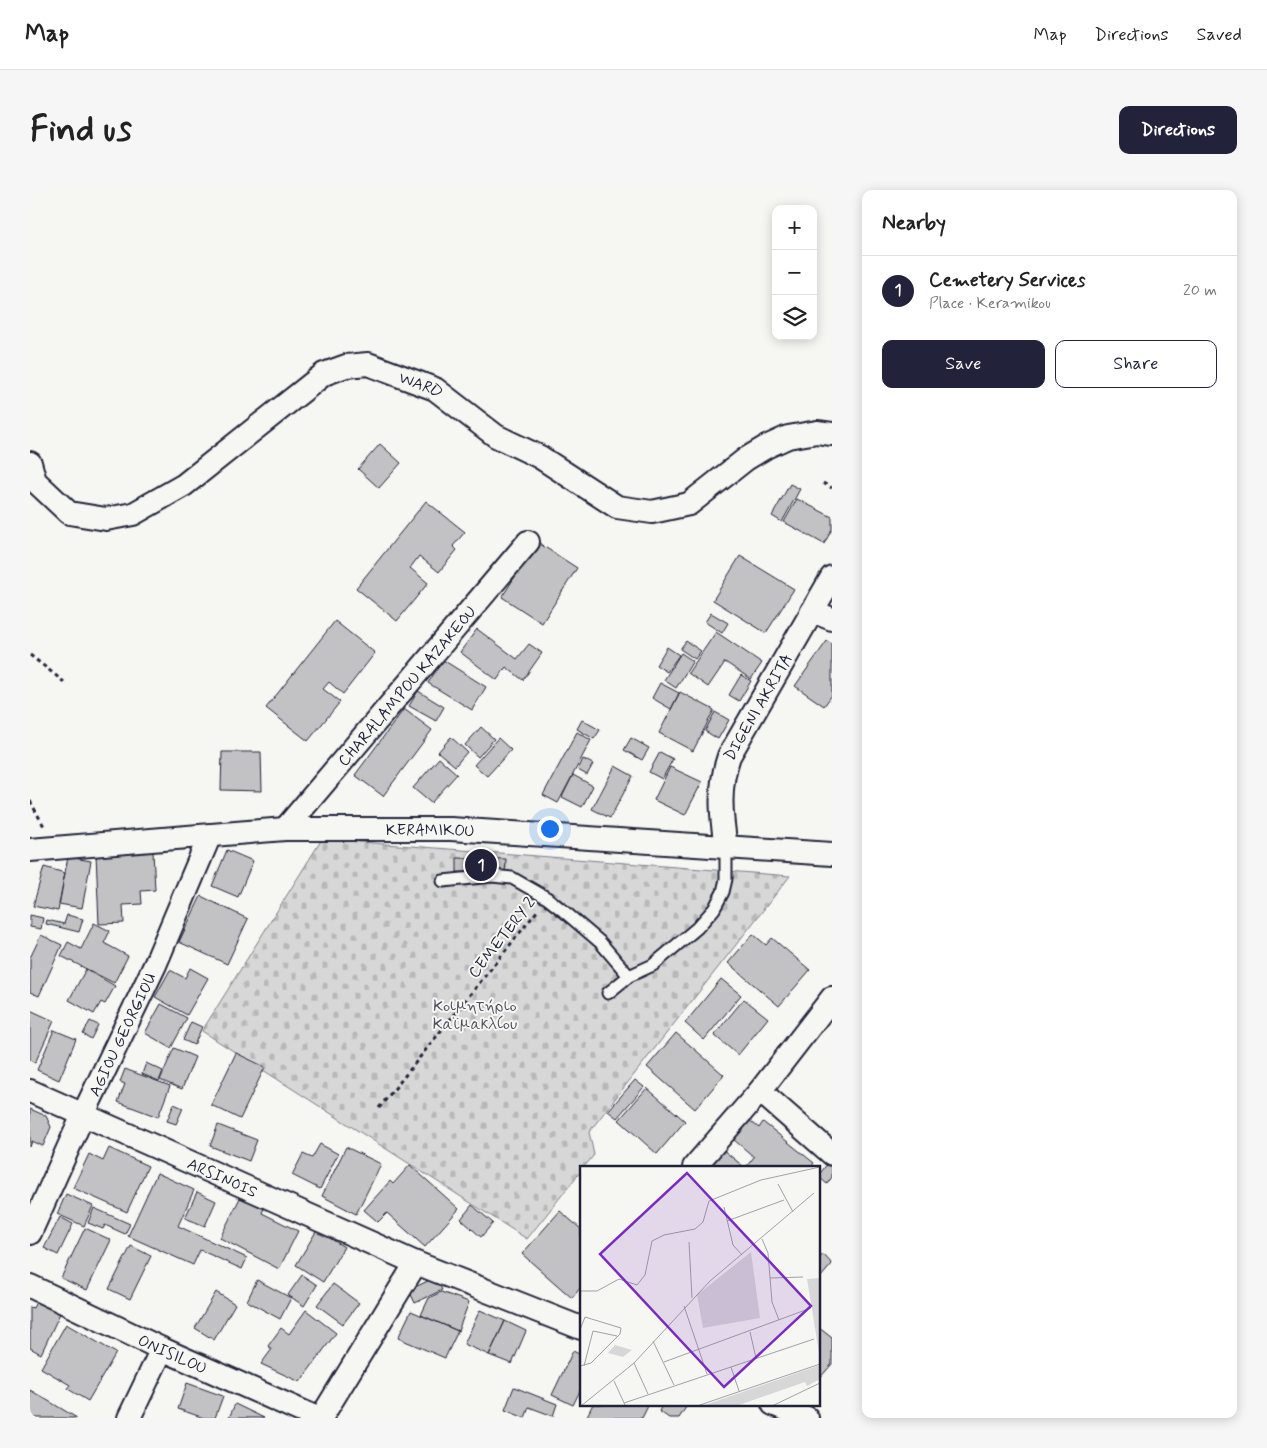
<!DOCTYPE html>
<html lang="en">
<head>
<meta charset="utf-8">
<style>
	body { margin:0; font-family:Mynerve,sans-serif; background:#f6f6f6; color:#222 }
	.controls { position:absolute; right:15px; top:15px; display:grid; overflow:hidden; border-radius:10px; box-shadow:0 2px 12px #0003 }
	.controls button { width:45px; height:45px; display:grid; place-items:center; padding:0; border:0; border-bottom:1px solid #e0e0e0; background:#fff; color:#222; font:25px sans-serif }
	.you { position:absolute; left:519px; top:638px; width:18px; height:18px; margin:-12px; border:4px solid #fff; border-radius:50%; background:#1a73e8; box-shadow:0 0 0 8px #1a73e833 }
	.badge { display:grid; place-items:center; width:32px; height:32px; border-radius:50%; background:#22223b; color:#fff; font-size:16px; font-weight:700 }
	.pin { position:absolute; translate:-50% -50%; border:2px solid #fff; box-shadow:0 1px 5px #0006 }
	.list { margin:0; padding:0; list-style:none }
	h2 { display:flex; justify-content:space-between; align-items:center; height:65px; margin:0; padding:0 20px; font-size:21px }
	h2 small { font-size:16px; font-weight:400; color:#767676 }
	.list li { display:grid; grid-template-columns:32px 1fr auto; gap:15px; align-items:center; box-sizing:border-box; height:70px; padding:0 20px; border-top:1px solid #e0e0e0 }
	.list b { display:block; font-size:19px; white-space:nowrap }
	.list p { margin:0; font-size:16px; white-space:nowrap; color:#767676 }
	.list em { font-size:16px; font-style:normal; color:#767676 }
	.actions { display:flex; gap:10px; padding:15px 20px }
	.actions a { flex:1; padding:11px 0; border:1px solid #22223b; border-radius:10px; text-align:center; font-size:18px; color:#22223b }
	.actions .main { background:#22223b; color:#fff }
	.icon { flex:none; width:28px; height:28px; fill:none; stroke:currentColor; stroke-width:2; stroke-linecap:round; stroke-linejoin:round }
	.map { position:relative; flex:none; width:802px; height:1228px; overflow:hidden; border-radius:10px }
	header { display:flex; align-items:center; gap:30px; box-sizing:border-box; height:70px; padding:0 25px; background:#fff; border-bottom:1px solid #e0e0e0 }
	header strong { font-size:24px }
	nav { display:flex; gap:28px; margin-inline-start:auto; font-size:18px }
	.intro { display:flex; align-items:center; justify-content:space-between; box-sizing:border-box; height:120px; padding:0 30px }
	h1 { margin:0; font-size:35px }
	.button { padding:12px 22px; border-radius:10px; background:#22223b; color:#fff; font-size:18px; font-weight:700 }
	main { display:flex; gap:30px; padding:0 30px }
	aside { flex:1; background:#fff; border-radius:10px; box-shadow:0 2px 12px #0003 }
	.map>svg:first-child { display:block }
</style>
</head>
<body>
<header>
<strong>Map</strong>
<nav><a>Map</a><a>Directions</a><a>Saved</a></nav>
</header>
<div class="intro"><h1>Find us</h1><a class="button">Directions</a></div>
<main>
<div class="map">
<svg width="802" height="1228" viewBox="0 0 802 1228">
	<defs>
		<pattern id="cemetery-stones" width="16" height="16" patternUnits="userSpaceOnUse" patternTransform="scale(1.25)"><rect width="16" height="16" fill="#d7d7d7"/><path d="M2 7V4a2 2 0 0 1 4 0v3zM10 15v-3a2 2 0 0 1 4 0v3z" fill="#b8b8b9"/></pattern>
	</defs>
	<rect width="100%" height="100%" fill="#f6f6f2"/>
	<filter id="ink" filterUnits="userSpaceOnUse"><feTurbulence type="fractalNoise" baseFrequency=".02" numOctaves="2"/><feDisplacementMap in="SourceGraphic" scale="10" xChannelSelector="R" yChannelSelector="G"/><feConvolveMatrix kernelMatrix="1 2 1 2 8 2 1 2 1" color-interpolation-filters="sRGB"/></filter>
	<g filter="url(#ink)">
		<!-- cemetery -->
		<path fill="url(#cemetery-stones)" stroke="#7c7c89" d="M292 649 760 686 559 942 564 965 554 977H551V981L497 1049 172 841Z"/>
		<!-- building -->
		<path fill="#c2c2c4" stroke="#22223b" d="M350 254 371 273 349 298 328 279Z
			M760 294 770 299 752 332 742 326Z
			M767 309 802 327V339L794 354 754 332Z
			M396 311 435 342 423 356 427 360 409 382 389 366 380 378 398 393 367 431 326 398Z
			M507 352 547 378 512 433 472 407Z
			M710 366 764 399 736 443 683 410Z
			M681 423 698 433 692 443 675 432Z
			M305 431 345 463 313 504 299 492 293 499 310 512 278 551 236 518Z
			M447 439 487 469 499 454 512 463 493 490 476 477 467 490 430 462Z
			M686 442 732 473 721 489 695 472 678 497 658 483Z
			M656 451 671 461 665 469 650 459Z
			M797 451 802 454V505L794 516 765 496Z
			M637 457 649 465 637 482 626 475Z
			M651 463 663 471 646 498 634 490Z
			M413 470 456 497 442 520 398 493Z
			M711 485 721 491 709 511 699 505Z
			M630 493 649 503 641 519 622 508Z
			M388 501 414 517 406 531 379 516Z
			M650 502 684 520 663 561 629 543Z
			M374 519 402 540 353 606 325 585Z
			M685 522 699 530 688 549 675 541Z
			M552 530 570 540 564 549 547 539Z
			M451 537 464 549 448 567 435 555Z
			M547 542 561 550 528 613 513 605Z
			M421 547 437 562 425 576 408 562Z
			M468 548 481 560 457 586 444 575Z
			M601 548 619 558 612 570 594 560Z
			M192 562H231L232 601 191 600Z
			M630 562 643 569 632 589 619 582Z
			M409 568 427 584 401 613 383 598Z
			M553 569 563 574 557 585 548 580Z
			M585 576 603 586 580 628 562 619Z
			M640 577 672 592 655 625 624 610Z
			M543 585 563 596 552 617 532 607Z
			M197 660 223 671 208 707 182 696Z
			M123 662 125 700 111 701 112 714 93 715 94 733 69 734 66 664Z
			M38 667 61 671 52 718 29 714Z
			M427 668 476 669 475 683 427 682Z
			M14 677 35 683 28 721 3 716Z
			M171 706 218 729 197 774 149 752Z
			M0 725 13 728 11 739 0 737Z
			M37 725 53 729 49 742 16 734 17 730 34 734Z
			M64 733 80 741 74 753 98 766 84 793 31 766 38 752 51 759Z
			M723 744 736 755 742 748 780 780 749 816 698 773Z
			M11 745 32 755 9 806 0 802V768Z
			M160 778 178 788 157 825 125 807 140 780 155 788Z
			M56 779 85 796 75 814 71 812 64 824 39 810Z
			M691 789 711 805 674 850 655 833Z
			M714 809 738 828 708 865 684 845Z
			M131 814 157 828 141 858 115 843Z
			M0 820 24 831 5 873 0 870Z
			M60 831 68 835 61 849 53 844Z
			M161 832 172 837 164 855 153 850Z
			M24 840 46 849 29 890 7 880Z
			M646 843 694 885 665 919 617 877Z
			M144 858 165 867 152 899 130 890Z
			M206 863 235 877 210 929 181 915Z
			M116 873 133 881 129 891 112 884Z
			M95 879 140 896 128 927 88 912 95 894 90 892Z
			M605 890 614 897 587 928 578 921Z
			M617 898 655 931 627 964 589 930Z
			M144 914 153 918 146 934 137 931Z
			M0 919 16 926 21 937 13 956 2 951 0 957Z
			M719 930 729 938 733 932 784 973 781 977H716L724 967 703 949Z
			M188 935 227 950 219 971 180 956Z
			M290 954 308 964 290 999 262 985 273 964 282 968Z
			M316 957 351 974 326 1024 292 1006Z
			M79 958 118 976 97 1022 43 998 59 964 73 971Z
			M692 959 714 977H677Z
			M798 973 802 976V987L797 994 788 986Z
			M380 975 429 1019 395 1057 357 1023 348 1032 334 1020 360 991 363 994Z
			M127 983 164 1000 148 1036 217 1068 212 1079 170 1060 163 1075 98 1046Z
			M167 1002 186 1011 175 1036 155 1028Z
			M36 1004 63 1016 54 1036 27 1024Z
			M211 1006 234 1018 232 1023 268 1041 249 1079 190 1048Z
			M442 1015 463 1033 451 1047 431 1029Z
			M64 1018 100 1034 95 1044 75 1035 73 1039 58 1033Z
			M530 1021 551 1039V1097L542 1108 492 1064Z
			M30 1027 43 1034 28 1065 14 1058Z
			M55 1038 81 1050 57 1100 31 1088Z
			M287 1040 314 1057 293 1092 266 1075Z
			M101 1056 121 1066 100 1109 79 1099Z
			M793 1064 802 1074 790 1088 788 1086V1070Z
			M272 1085 287 1095 274 1116 258 1105Z
			M406 1087 412 1100 385 1113 379 1100Z
			M227 1090 261 1108 250 1129 217 1111Z
			M303 1094 329 1113 313 1134 287 1115Z
			M186 1102 205 1114 184 1150 165 1138Z
			M411 1102 439 1112 428 1141 391 1125 399 1108Z
			M7 1110 31 1121 11 1164 0 1158V1117L3 1118Z
			M276 1120 306 1143 270 1192 231 1174 242 1159 238 1156 251 1138 259 1144Z
			M450 1120 475 1131 459 1165 434 1154Z
			M381 1121 428 1141 415 1168 368 1148Z
			M475 1131 496 1141 482 1174 459 1165Z
			M36 1134 86 1163 58 1211 38 1199 40 1195 11 1178Z
			M788 1137 802 1148V1174L788 1190Z
			M543 1161 551 1165V1199L543 1215 522 1205Z
			M157 1193 193 1206 185 1228H174L148 1219Z
			M484 1197 527 1214 523 1226 499 1217 495 1228 475 1220Z
			M0 1200 47 1228H0Z
			M205 1214 234 1228H199Z
			M563 1214H619L612 1228H556Z
			M633 1214H658L649 1228H639L629 1221Z"/>
		<g fill="none" stroke-linecap="round" stroke-linejoin="round">
			<defs>
				<path id="service" d="M413 691 462 686 482 688 517 708 536 723 570 752 599 786
					M578 803 599 786 623 775 667 738 684 719 693 702 696 689V657"/>
				<g id="minor">
					<path id="s1" d="M0 273 5 291 39 323 76 329 103 324 154 295 294 184 316 176 338 174 405 199 466 246 510 267 587 317 622 322 659 314 716 269 736 257 758 247 787 242 802 244"/>
					<path d="M782 421 802 429"/>
					<path id="s2" d="M255 639 498 352"/>
					<path id="s3" d="M696 657C691 624 688 598 699 566L802 387"/>
					<path id="s4" d="M0 660 255 639H421L802 664"/>
					<path id="s5" d="M0 901 386 1073 551 1138"/>
					<path d="M730 901 802 964"/>
					<path d="M664 977 730 901 802 808"/>
					<path id="s6" d="M0 1043 53 925 125 775 180 645"/>
					<path id="s7" d="M0 1096 132 1159 287 1228"/>
					<path d="M743 1214 777 1228"/>
					<path d="M99 1228 132 1159"/>
					<path d="M291 1228 386 1073"/>
				</g>
			</defs>
			<!-- service casing -->
			<use href="#service" stroke="#22223b" stroke-width="15"/>
			<!-- minor casing -->
			<use href="#minor" stroke="#22223b" stroke-width="26"/>
			<!-- path -->
			<path stroke="#22223b" stroke-width="3" stroke-dasharray="4 4" stroke-linecap="butt" d="M793 293 802 298
				M0 465 34 492
				M0 611 15 638
				M349 918 508 720"/>
			<!-- service -->
			<use href="#service" stroke="#f6f6f2" stroke-width="11"/>
			<!-- minor -->
			<use href="#minor" stroke="#f6f6f2" stroke-width="22"/>
		</g>
	</g>
	<g text-anchor="middle" stroke-width="4" stroke-linejoin="round" paint-order="stroke">
		<!-- street labels -->
		<g font-size="16" fill="#22223b" stroke="#f6f6f2">
			<text dy="6" stroke="none"><textPath href="#s1" startOffset="470">WARD</textPath></text>
			<text dy="6" stroke="none"><textPath href="#s2" startOffset="188">CHARALAMPOU KAZAKEOU</textPath></text>
			<text dy="6" stroke="none"><textPath href="#s3" startOffset="149">DIGENI AKRITA</textPath></text>
			<text dy="6" stroke="none"><textPath href="#s4" startOffset="401">KERAMIKOU</textPath></text>
			<text transform="translate(471 747) rotate(-52)" y="6">CEMETERY 2</text>
			<text dy="6" stroke="none"><textPath href="#s6" startOffset="219">AGIOU GEORGIOU</textPath></text>
			<text dy="6" stroke="none"><textPath href="#s5" startOffset="211">ARSINOIS</textPath></text>
			<text dy="6" stroke="none"><textPath href="#s7" startOffset="158">ONISILOU</textPath></text>
		</g>
		<!-- park labels -->
		<g font-size="16" fill="#4f4f62" stroke="#f6f6f2">
			<text x="445" y="821">Κοιμητήριο<tspan x="445" dy="18">Καϊμακλίου</tspan></text>
		</g>
	</g>
	<!-- overview -->
	<g transform="translate(550 976)">
		<rect width="240" height="240" fill="#f6f6f2"/>
		<path d="M171 86 180 152 123 162 117 129Z" fill="#d7d7d7"/>
		<path d="M35 179 52 184 43 191 28 187ZM240 199V213L227 220 225 216 156 240H122Z" fill="#d7d7d7"/>
		<path d="M240 112V193L227 113Z" fill="#d7d7d7"/>
		<path fill="none" stroke="#a1a1a9" stroke-width="1" d="M198 18 213 46M144 41 153 79 162 89M147 55 204 34M182 73 188 87 192 136 199 154M109 76 112 132M190 112 223 111M0 125H17L39 113 57 119 65 109 72 75 84 69 115 63 123 56 129 35 181 14 240 1M104 140 127 208M0 164 5 151 41 162 40 168 11 197 0 200M170 166 176 192M73 175 94 219M84 196 231 142M54 197 68 228M4 200 13 165 37 170M151 201 159 225M34 215 45 239M44 237 234 173M1 240 54 197 130 115 234 27M117 240 240 198M192 240 240 217"/>
		<path fill="#7b2cbf" fill-opacity="0.15" stroke="#7b2cbf" stroke-width="2.5" d="M107 7 231 140 144 221 20 88Z"/>
		<rect width="240" height="240" fill="none" stroke="#22223b" stroke-width="2.5"/>
	</g>
</svg>
<div class="controls">
<button>+</button>
<button>−</button>
<button><svg class="icon" aria-label="layers" viewBox="0 0 24 24"><path d="M12 4l9 5-9 5-9-5zM3 14l9 5 9-5"/></svg></button>
</div>
<div class="you"></div>
<div class="pin badge" style="left:451px;top:675px">1</div>
</div>
<aside>
<h2>Nearby<small></small></h2>
<ul class="list">
<li><span class="badge">1</span><div><b>Cemetery Services</b><p>Place · Keramikou</p></div><em>20 m</em></li>
</ul>
<div class="actions"><a class="main">Save</a><a>Share</a></div>
</aside>
</main>
</body>
</html>
